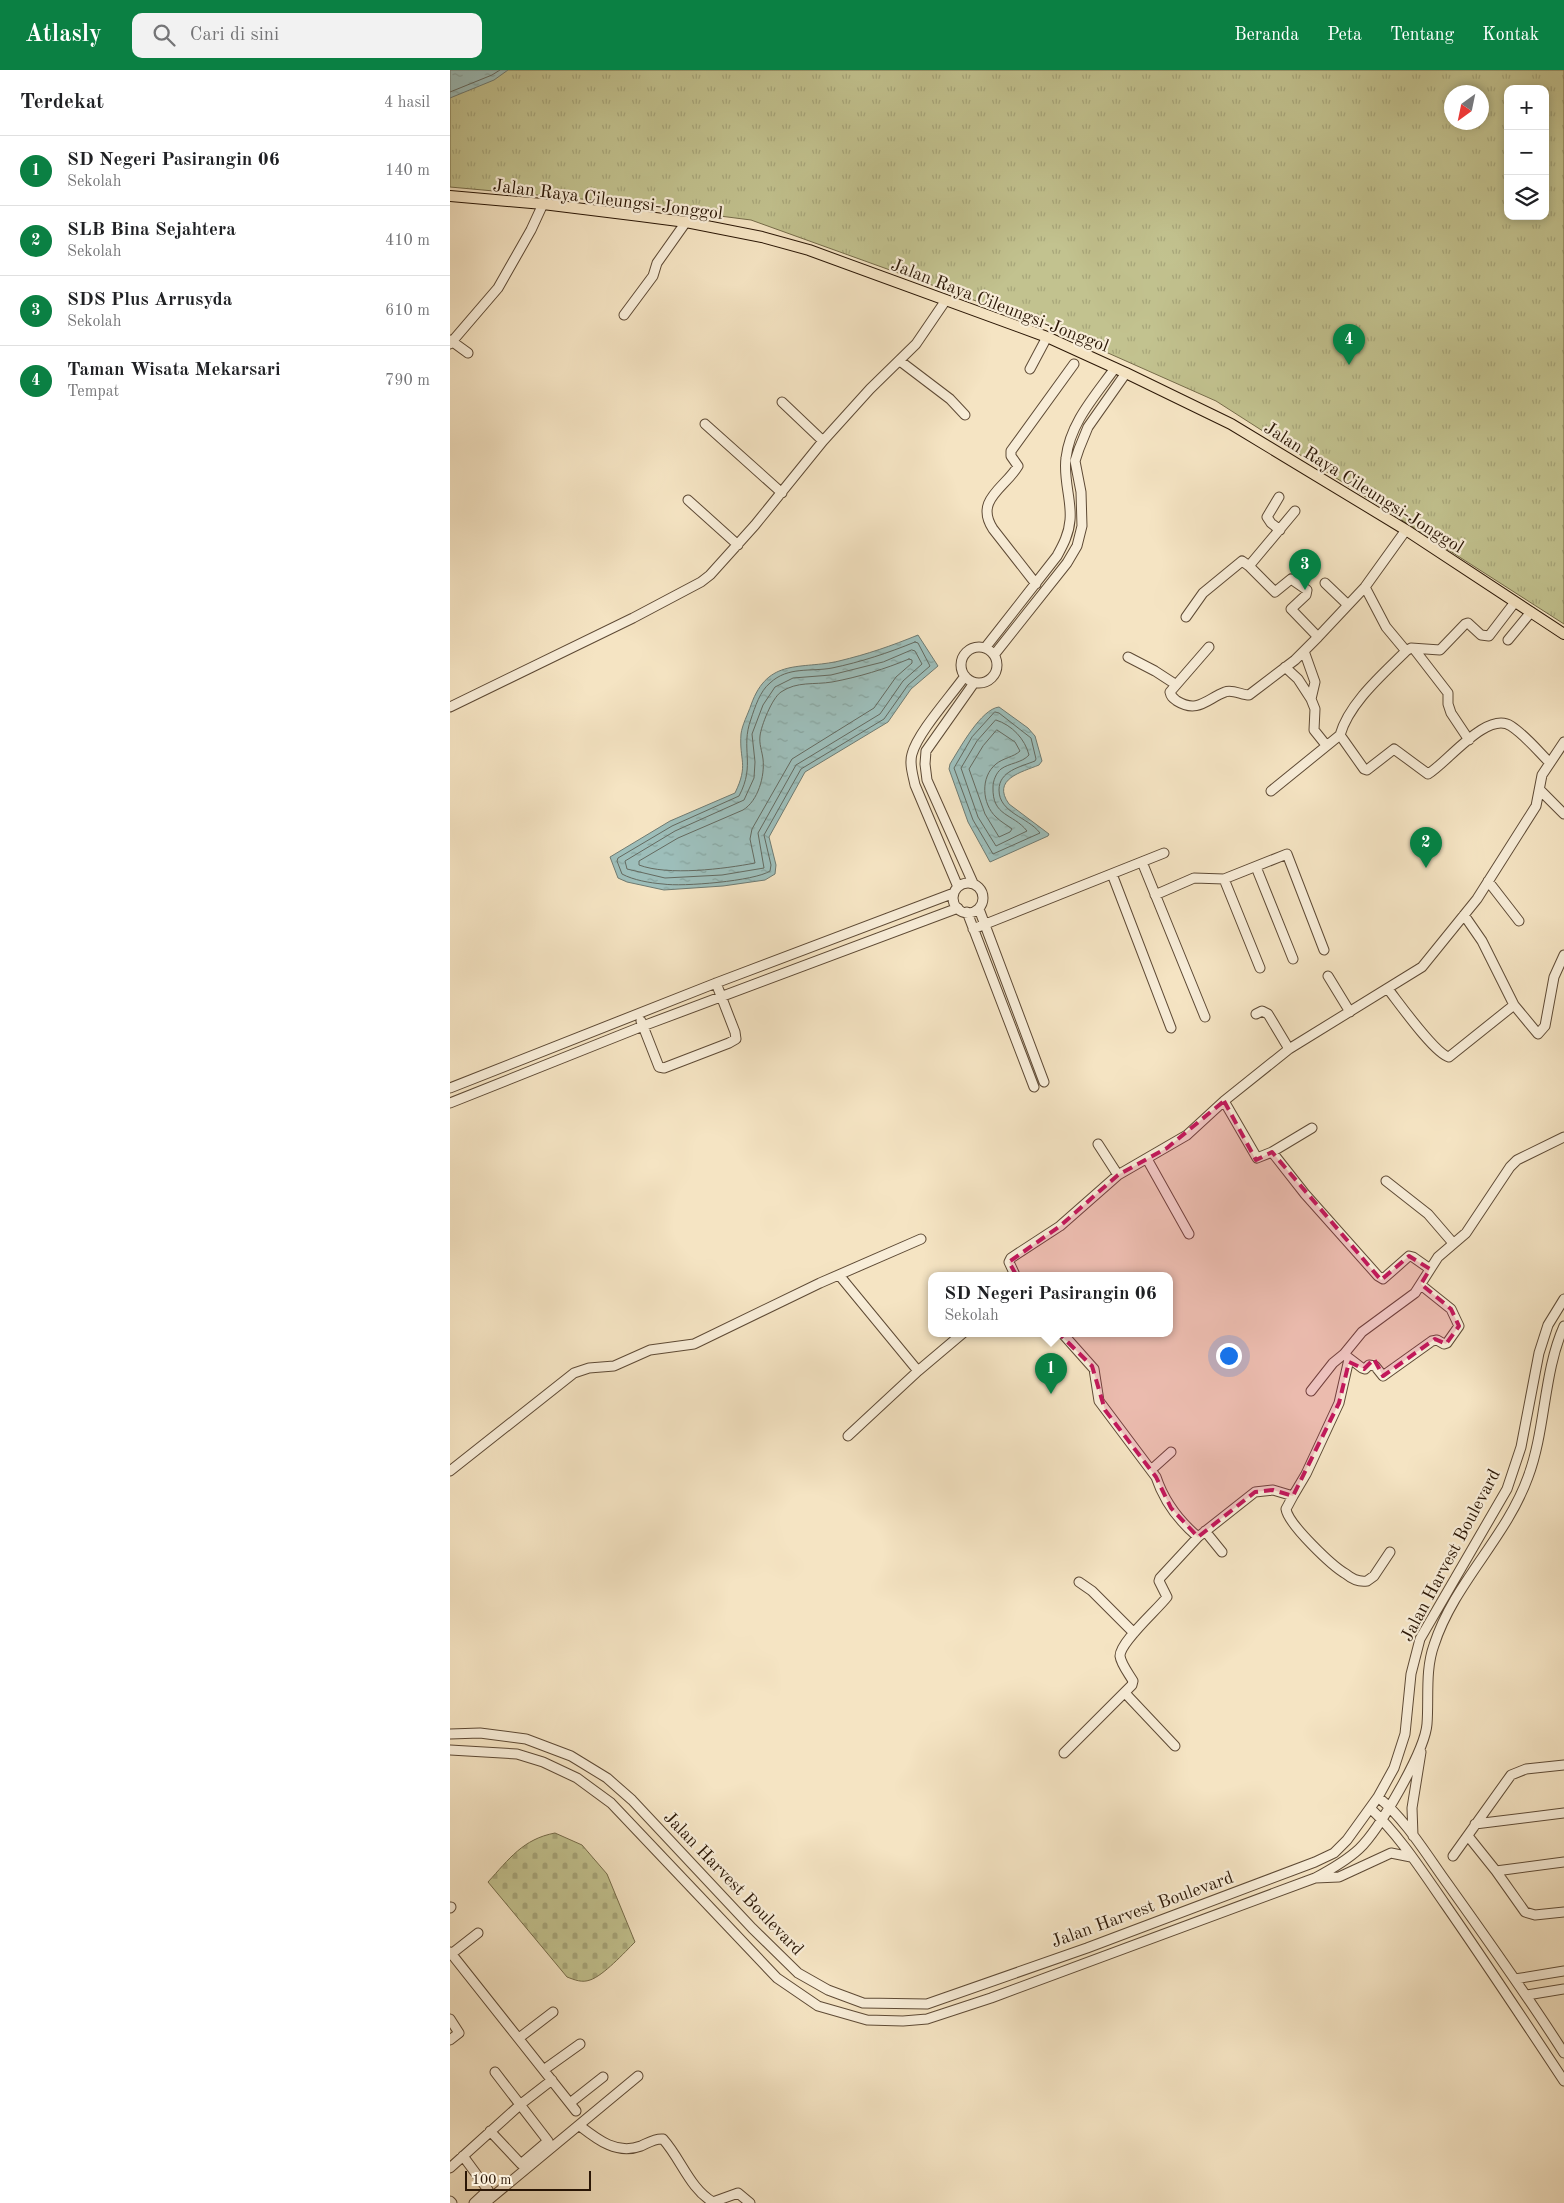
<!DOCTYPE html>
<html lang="id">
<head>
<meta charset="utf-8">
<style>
	body { margin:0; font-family:"Old Standard TT",serif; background:#f2f2f2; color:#202124 }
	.controls { position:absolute; right:15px; top:15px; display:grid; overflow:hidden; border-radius:10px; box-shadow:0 2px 8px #0003 }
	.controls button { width:45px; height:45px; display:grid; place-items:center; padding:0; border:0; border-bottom:1px solid #e0e0e0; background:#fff; color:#202124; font:25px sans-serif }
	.compass { position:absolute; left:994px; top:15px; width:45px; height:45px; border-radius:50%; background:#fff; box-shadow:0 2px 8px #0003; rotate:213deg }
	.scale { position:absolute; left:15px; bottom:12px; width:126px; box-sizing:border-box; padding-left:5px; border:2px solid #2b1706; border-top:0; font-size:14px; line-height:18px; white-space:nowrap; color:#2b1706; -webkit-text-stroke:4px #f8edd8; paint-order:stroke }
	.you { position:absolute; left:778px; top:1285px; width:18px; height:18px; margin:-12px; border:4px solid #fff; border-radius:50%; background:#1a73e8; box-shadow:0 0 0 8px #1a73e833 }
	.badge { display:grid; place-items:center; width:32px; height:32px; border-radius:50%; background:#0b8043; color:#fff; font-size:16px; font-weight:700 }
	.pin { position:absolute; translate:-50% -41px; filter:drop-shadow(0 1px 2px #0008) }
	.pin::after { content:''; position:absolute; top:26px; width:18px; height:15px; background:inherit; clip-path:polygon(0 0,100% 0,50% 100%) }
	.popup { position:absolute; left:478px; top:1202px; width:245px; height:65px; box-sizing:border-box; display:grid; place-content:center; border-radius:10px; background:#fff; filter:drop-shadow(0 1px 4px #0005); font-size:16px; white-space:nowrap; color:#757577 }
	.popup b { font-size:19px; color:#202124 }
	.popup::after { content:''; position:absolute; left:50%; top:100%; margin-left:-10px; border:10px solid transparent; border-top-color:#fff }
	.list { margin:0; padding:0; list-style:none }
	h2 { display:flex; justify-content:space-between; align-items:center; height:65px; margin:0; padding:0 20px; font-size:21px }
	h2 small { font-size:16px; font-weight:400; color:#757577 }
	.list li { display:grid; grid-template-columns:32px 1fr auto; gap:15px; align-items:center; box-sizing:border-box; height:70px; padding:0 20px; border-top:1px solid #e0e0e0 }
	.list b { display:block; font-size:19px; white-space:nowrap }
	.list p { margin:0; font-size:16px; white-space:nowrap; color:#757577 }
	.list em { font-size:16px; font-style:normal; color:#757577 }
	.icon { flex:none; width:28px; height:28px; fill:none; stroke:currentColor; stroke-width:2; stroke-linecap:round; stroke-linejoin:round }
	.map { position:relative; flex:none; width:1114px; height:2133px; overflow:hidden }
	header { display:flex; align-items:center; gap:30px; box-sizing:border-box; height:70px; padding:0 25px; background:#0b8043; color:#fff }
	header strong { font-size:24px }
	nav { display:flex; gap:28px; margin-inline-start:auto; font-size:18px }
	.search { width:350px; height:45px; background:#f2f2f2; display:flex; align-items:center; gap:12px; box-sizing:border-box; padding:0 18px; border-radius:10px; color:#757577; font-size:19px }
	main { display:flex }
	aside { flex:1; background:#fff }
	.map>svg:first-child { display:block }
</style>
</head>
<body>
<header>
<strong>Atlasly</strong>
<div class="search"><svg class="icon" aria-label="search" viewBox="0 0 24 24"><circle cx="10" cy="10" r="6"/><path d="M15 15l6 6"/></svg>Cari di sini</div>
<nav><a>Beranda</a><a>Peta</a><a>Tentang</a><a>Kontak</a></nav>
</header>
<main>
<aside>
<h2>Terdekat<small>4 hasil</small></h2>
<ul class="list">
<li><span class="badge">1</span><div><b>SD Negeri Pasirangin 06</b><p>Sekolah</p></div><em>140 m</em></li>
<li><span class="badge">2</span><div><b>SLB Bina Sejahtera</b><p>Sekolah</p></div><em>410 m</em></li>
<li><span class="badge">3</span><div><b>SDS Plus Arrusyda</b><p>Sekolah</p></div><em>610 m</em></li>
<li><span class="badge">4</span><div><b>Taman Wisata Mekarsari</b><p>Tempat</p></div><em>790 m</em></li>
</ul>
</aside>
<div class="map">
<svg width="1114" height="2133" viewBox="0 0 1114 2133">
	<defs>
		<pattern id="cemetery-stones" width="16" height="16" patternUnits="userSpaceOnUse" patternTransform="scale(1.25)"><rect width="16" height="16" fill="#c2c28f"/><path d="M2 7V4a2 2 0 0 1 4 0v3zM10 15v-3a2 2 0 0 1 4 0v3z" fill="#a7a67a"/></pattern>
		<pattern id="park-tufts" width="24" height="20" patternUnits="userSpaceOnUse" patternTransform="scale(1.25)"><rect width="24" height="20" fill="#c2c28f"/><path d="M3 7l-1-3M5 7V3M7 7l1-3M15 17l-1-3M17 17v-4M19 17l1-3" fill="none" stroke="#a7a67a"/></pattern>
		<pattern id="water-ripples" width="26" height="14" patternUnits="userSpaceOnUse" patternTransform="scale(1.25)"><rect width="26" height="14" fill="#9dbeba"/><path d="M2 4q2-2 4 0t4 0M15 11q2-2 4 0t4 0" fill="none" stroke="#87a39e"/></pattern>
	</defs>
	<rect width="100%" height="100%" fill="#f5e4c3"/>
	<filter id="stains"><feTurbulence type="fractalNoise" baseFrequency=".004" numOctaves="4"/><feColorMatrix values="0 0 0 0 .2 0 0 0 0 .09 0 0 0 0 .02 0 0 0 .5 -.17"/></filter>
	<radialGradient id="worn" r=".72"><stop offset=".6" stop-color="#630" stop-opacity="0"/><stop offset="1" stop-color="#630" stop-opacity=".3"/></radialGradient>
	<!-- cemetery -->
	<path fill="url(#cemetery-stones)" stroke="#766c4a" d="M105 1763 132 1775 157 1804 185 1872C175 1882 153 1906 140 1910 132 1913 125 1910 117 1907L38 1812C59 1789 73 1769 105 1763Z"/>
	<!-- park -->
	<path fill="url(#park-tufts)" stroke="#766c4a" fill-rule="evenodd" d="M0 0H1114V554L766 331 604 259 301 150 153 131 0 117ZM1058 19H1095V146H1058ZM1002 22H1032V52H1002Z"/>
	<!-- water -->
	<path fill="url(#water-ripples)" stroke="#6f7b72" d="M0 0H58L44 10 0 28Z
		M468 565 488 596 461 619 438 652 355 702 319 767 326 795 325 804 315 810 273 816 214 820 177 812 168 808 160 787 220 751 285 723C299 694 289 691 291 664 292 655 298 644 301 635 318 587 351 600 389 591 418 584 441 576 468 565Z
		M549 637 578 658 585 666 592 691 589 695C572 702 541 709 559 734L599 764 598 766 540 792 518 752 499 699 500 694C510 678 531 639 549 637Z"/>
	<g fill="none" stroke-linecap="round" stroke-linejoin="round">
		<!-- shore -->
		<path stroke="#646a60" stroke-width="1" d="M0 22 42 5 50 0
			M465 572 468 573 480 596 458 615 434 649 351 699 314 765 321 795 320 801C305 811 232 817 213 814 200 813 183 810 172 804L167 791 168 788 222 756 289 726C306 694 290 679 301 649 305 637 310 621 320 613 338 596 361 602 382 598 411 592 438 583 465 572Z
			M462 580 465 581 472 594 453 611 430 644 346 695 308 763 314 798 272 805 215 808 177 799 175 791 225 761 294 730 304 708 305 692 302 664 313 635 325 617 343 608 381 605 433 592Z
			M459 589 462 590V593L446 607 424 638 342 689 302 759 300 769 305 793C274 799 218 806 189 795V791L228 768 293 740C308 731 315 706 313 689 312 681 309 674 310 666 311 656 322 628 331 622 347 611 364 615 382 612 409 607 435 599 459 589Z
			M545 642 549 643 581 668 586 689 585 691C570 697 549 701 549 720 549 743 578 747 590 763L543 784 523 750 504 698 522 667Z
			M546 650C562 655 575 669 579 685 572 693 559 693 551 699 546 703 543 711 543 717 542 747 563 743 577 761L546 776 528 747 511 698 527 671Z
			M547 660 565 672 570 681C564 687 553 688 546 694 530 707 532 734 546 747 551 752 557 755 562 759L560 762 549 767 535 744 519 699 533 676Z"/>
		<defs>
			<path id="minor" d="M174 245 203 206 207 193 236 152
				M0 270 18 283
				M0 274 48 218 81 160 93 134
				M450 291 500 329 515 345
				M580 299 597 267
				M332 332 373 371
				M255 354 332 423
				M829 427 817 447 821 453 830 460
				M238 430 288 475
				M845 441 799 496 825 522 841 509 857 520 856 525 841 539 868 567
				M875 513 898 535
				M586 514 543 459C524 430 555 418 568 396L561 386V381L624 294
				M736 547 753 523 792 491 799 496
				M1058 570 1081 542
				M759 577 720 622C721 627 723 628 727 631 748 644 758 628 775 622 782 619 792 625 799 625L845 590 868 567 915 517 956 460
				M511 595a18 18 0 1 1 36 0a18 18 0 1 1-36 0Z
				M535 578 607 486C613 475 619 464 620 450 622 431 613 409 616 388 620 353 645 326 665 298
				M964 579 998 623V634L1001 643 1019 670
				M854 581 865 612 861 629 865 639 864 660 876 675
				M956 581 961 578 990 580 1015 554 1018 553 1031 565 1039 566 1065 532
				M544 585 617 493 627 476 632 456 631 422 625 391 629 379 638 357 676 303
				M678 587 705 601 725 614
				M835 597 848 609 861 629
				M0 637 183 548 251 512 260 505 305 455 373 371 420 319 466 274 496 230
				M890 665 914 699 917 700 944 679 978 704C997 693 1037 640 1061 656 1075 665 1088 681 1100 693
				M1090 720 1114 744
				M821 721 890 665C899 633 933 604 956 581L936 557 915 517
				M692 792 755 947
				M806 797 843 889
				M662 804 721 958
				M774 809 810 898
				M1038 811 1069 851
				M523 813 477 710 475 694 476 681 524 613
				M503 828a15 15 0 1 1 30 0a15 15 0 1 1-30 0Z
				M508 817 465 715C463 705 459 694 462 684 468 662 501 626 515 606
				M705 825 744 808 774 809 837 784 874 880
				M529 839 594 1012
				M517 842 584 1017
				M1014 845 1032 871 1064 935 1088 964 1095 956 1104 907 1114 885
				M523 859 714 783
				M878 906 900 942
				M938 919C949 933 985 984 999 987L1064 935
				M806 944 812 941 818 944 839 979
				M191 951 209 997 214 998 279 973 286 969 285 962 266 913
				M0 1018 266 913 504 823
				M774 1031 807 1088 822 1082 862 1058
				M0 1033 193 956 508 838
				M648 1074 668 1105
				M822 1082 855 1124 928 1206 933 1209 959 1186 963 1187 980 1199
				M697 1089 739 1164
				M936 1111 978 1144 1003 1173
				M389 1205 468 1301
				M565 1205 559 1192 561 1188 610 1156 668 1105 737 1065 774 1031 839 979 972 897 1027 829 1086 736 1092 705 1114 672
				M612 1263 644 1299 649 1331 706 1407C714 1431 729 1451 748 1467L805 1422 823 1420 843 1426 856 1404 889 1333 899 1289
				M895 1285 912 1298 915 1299 919 1295 925 1296 933 1306 982 1271 987 1270 994 1274 997 1273 1009 1256 1001 1239 971 1215
				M861 1321 883 1293 894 1284 912 1262 965 1223 988 1187 1016 1163 1060 1097 1067 1090 1114 1067
				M398 1366 468 1301 513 1263
				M701 1400 721 1382
				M0 1401 124 1303 139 1298 164 1296 200 1280 244 1274 370 1213 471 1169
				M843 1426 836 1439C838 1454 882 1496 896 1504 902 1509 910 1512 917 1511L924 1506 940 1482
				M755 1461 772 1482
				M629 1512 642 1521 684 1563
				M675 1623 725 1676
				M0 1664 30 1663 76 1669 121 1686 157 1708 182 1730 302 1858 348 1903 378 1920 413 1933 477 1934 637 1878 865 1792 884 1783 897 1770 928 1727 944 1698 955 1664 961 1604 970 1569 1057 1419 1071 1377 1089 1283 1098 1255 1114 1229
				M0 1680 67 1684 93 1692 127 1708 161 1733 327 1908 368 1936 417 1950 453 1951 477 1949 541 1928 865 1808C880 1800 896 1791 909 1779 929 1760 975 1681 977 1654 979 1628 975 1600 984 1575 1004 1513 1056 1468 1078 1407 1096 1359 1093 1303 1114 1256
				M614 1683 682 1615 683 1611C679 1604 671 1594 670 1586 670 1572 707 1540 717 1527L709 1511 710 1508 748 1467
				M928 1727C956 1750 976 1784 997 1813 1037 1869 1077 1925 1114 1983
				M920 1738C950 1766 972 1801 995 1834 1036 1893 1075 1952 1114 2011
				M1025 1754 1114 1743
				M963 1766 962 1738 971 1682
				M1018 1766 1046 1801 1075 1842 1085 1845 1114 1842
				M1003 1786 1061 1705 1076 1699 1114 1695
				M1046 1801 1114 1792
				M865 1808 889 1807 941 1783 961 1787
				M0 1838 1 1837
				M0 1882 126 2041
				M0 1885 28 1863
				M1065 1909 1114 1901
				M1077 1925 1114 1919
				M0 1949 9 1963 0 1970
				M69 1968 103 1942
				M95 1999 130 1974
				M120 2033 153 2007
				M130 2056C148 2070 167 2085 191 2076 198 2073 205 2068 213 2069 231 2089 240 2119 263 2132L288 2123 300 2133
				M40 2061 71 2094 98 2071 45 2002
				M13 2086 38 2120 24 2133
				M0 2098 71 2034 102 2010
				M0 2131 2 2133
				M35 2133 188 2006"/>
			<path id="major" d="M0 126 93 134 190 146 236 152 312 167 359 180 597 267 676 303 781 354 956 460 1114 564"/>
		</defs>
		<!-- minor casing -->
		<use href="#minor" stroke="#5e4a35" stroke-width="11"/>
		<!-- major casing -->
		<use href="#major" stroke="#2b1706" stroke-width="12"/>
		<!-- minor -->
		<use href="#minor" stroke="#f8edd8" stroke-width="9"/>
		<!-- major -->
		<use href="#major" stroke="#f5e4c3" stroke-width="10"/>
	</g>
	<!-- marked area -->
	<path fill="#c2185b" fill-opacity="0.2" stroke="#c2185b" stroke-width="4" stroke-dasharray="10 6" stroke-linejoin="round" d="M774 1031 806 1090 822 1082 931 1210 959 1186 980 1199 971 1214 1001 1239 1009 1256 996 1274 985 1269 933 1306 924 1289 914 1299 899 1292 889 1333 843 1426 823 1420 805 1422 748 1467 721 1438 706 1407 655 1340 642 1296 586 1241 559 1192 610 1156 668 1105 717 1078Z"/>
	<g text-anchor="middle" stroke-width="4.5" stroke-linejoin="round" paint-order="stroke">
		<!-- street labels -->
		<g font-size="18" fill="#2b1706" stroke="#f8edd8">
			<text transform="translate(158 129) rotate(7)" y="6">Jalan Raya Cileungsi-Jonggol</text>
			<text transform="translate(550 235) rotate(21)" y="6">Jalan Raya Cileungsi-Jonggol</text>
			<text transform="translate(914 417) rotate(32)" y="6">Jalan Raya Cileungsi-Jonggol</text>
			<text transform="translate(1000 1485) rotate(-62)" y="6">Jalan Harvest Boulevard</text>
			<text transform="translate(284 1813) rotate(46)" y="6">Jalan Harvest Boulevard</text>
			<text transform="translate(692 1839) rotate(-20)" y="6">Jalan Harvest Boulevard</text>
		</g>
	</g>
	<rect width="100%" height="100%" filter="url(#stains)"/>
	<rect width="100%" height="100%" fill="url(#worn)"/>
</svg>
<div class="controls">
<button>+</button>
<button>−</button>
<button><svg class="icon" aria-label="layers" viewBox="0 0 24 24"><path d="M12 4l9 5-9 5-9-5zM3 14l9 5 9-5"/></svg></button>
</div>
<svg class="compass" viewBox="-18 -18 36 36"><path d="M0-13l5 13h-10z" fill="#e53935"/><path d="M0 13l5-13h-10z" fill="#757577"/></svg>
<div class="scale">100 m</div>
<div class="you"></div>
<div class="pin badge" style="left:601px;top:1324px">1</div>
<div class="popup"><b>SD Negeri Pasirangin 06</b>Sekolah</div>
<div class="pin badge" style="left:976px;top:798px">2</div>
<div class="pin badge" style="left:855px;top:520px">3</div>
<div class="pin badge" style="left:899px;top:295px">4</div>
</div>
</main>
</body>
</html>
